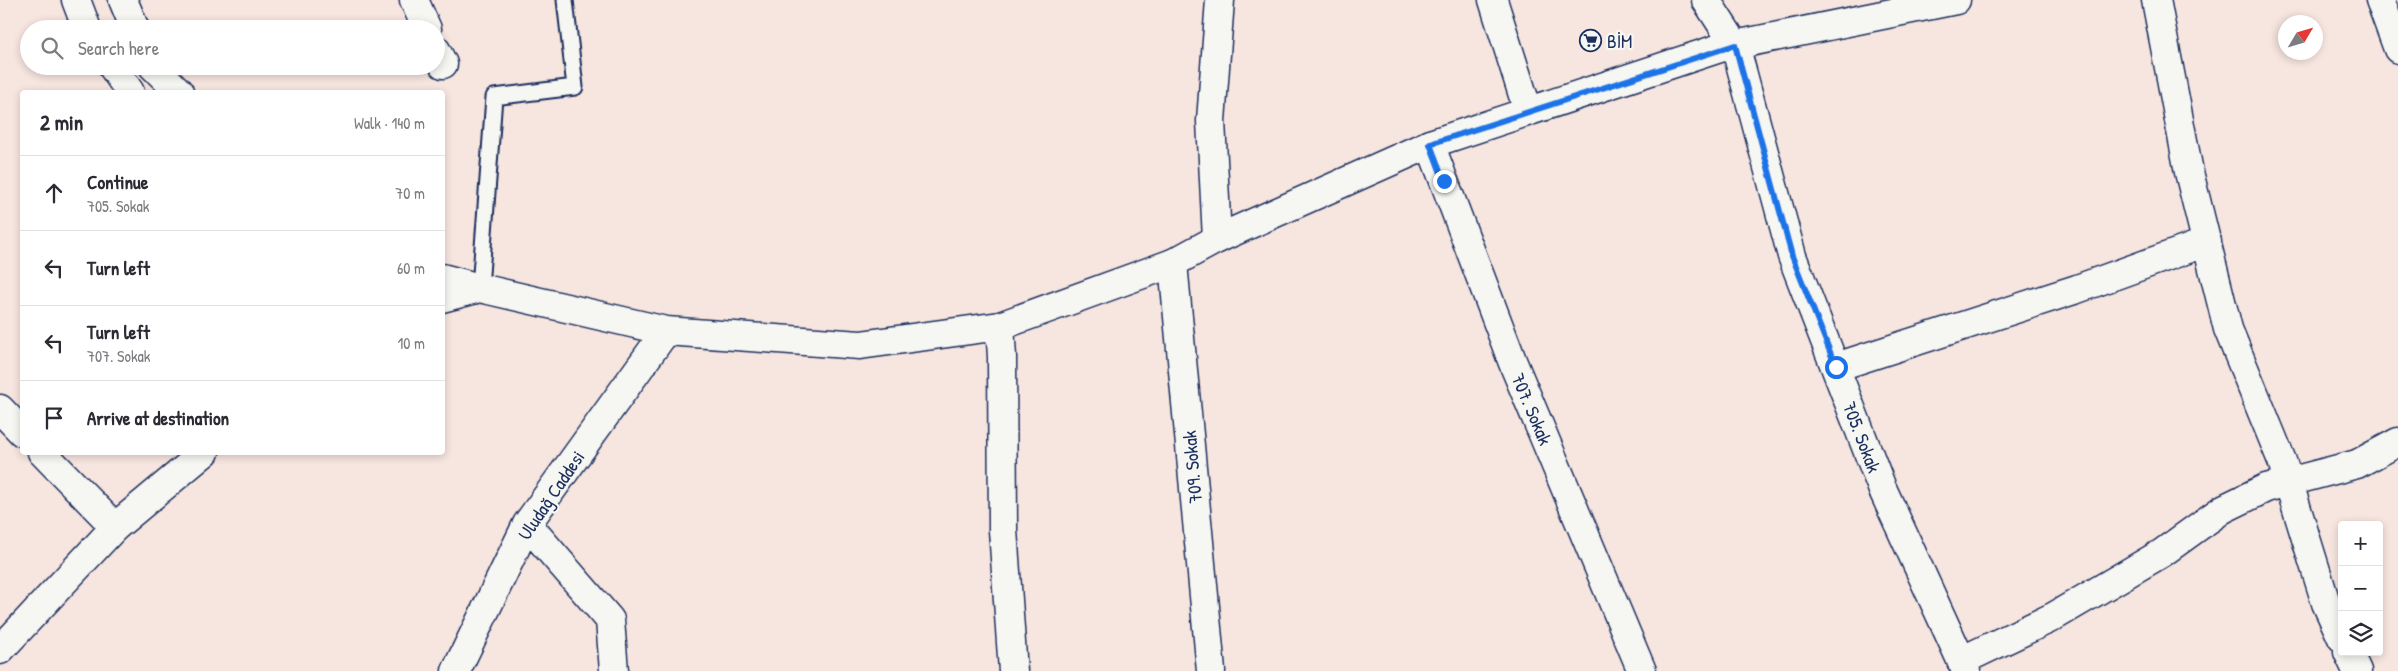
<!DOCTYPE html>
<html lang="en">
<head>
<meta charset="utf-8">
<style>
	body { margin:0; font-family:"Patrick Hand",sans-serif; background:#f7f7f7; color:#2b2b33 }
	.controls { position:absolute; right:15px; bottom:15px; display:grid; overflow:hidden; border-radius:5px; box-shadow:0 2px 8px #0003 }
	.controls button { width:45px; height:45px; display:grid; place-items:center; padding:0; border:0; border-bottom:1px solid #e1e1e2; background:#fff; color:#2b2b33; font:25px sans-serif }
	.compass { position:absolute; left:2278px; top:15px; width:45px; height:45px; border-radius:50%; background:#fff; box-shadow:0 2px 8px #0003; rotate:52deg }
	.stop { position:absolute; width:15px; height:15px; margin:-11px; border:4px solid #1a73e8; border-radius:50%; background:#fff }
	.stop.end { background:#1a73e8; border-color:#fff; box-shadow:0 1px 5px #0008 }
	.list { margin:0; padding:0; list-style:none }
	h2 { display:flex; justify-content:space-between; align-items:center; height:65px; margin:0; padding:0 20px; font-size:21px }
	h2 small { font-size:16px; font-weight:400; color:#7c7c81 }
	.list li { display:grid; grid-template-columns:32px 1fr auto; gap:15px; align-items:center; box-sizing:border-box; height:75px; padding:0 20px; border-top:1px solid #e1e1e2 }
	.list b { display:block; font-size:19px; white-space:nowrap }
	.list p { margin:0; font-size:16px; white-space:nowrap; color:#7c7c81 }
	.list em { font-size:16px; font-style:normal; color:#7c7c81 }
	.icon { flex:none; width:28px; height:28px; fill:none; stroke:currentColor; stroke-width:2; stroke-linecap:round; stroke-linejoin:round }
	.map { position:relative; flex:none; width:2398px; height:671px; overflow:hidden }
	.search { position:absolute; background:#fff; box-shadow:0 2px 8px #0003; left:20px; top:20px; width:425px; height:55px; display:flex; align-items:center; gap:12px; box-sizing:border-box; padding:0 18px; border-radius:28px; color:#7c7c81; font-size:19px }
	.panel { position:absolute; background:#fff; box-shadow:0 2px 8px #0003; left:20px; top:90px; width:425px; height:365px; border-radius:5px }
	.map>svg:first-child { display:block }
</style>
</head>
<body>
<div class="map">
<svg width="2398" height="671" viewBox="0 0 2398 671">
	<rect width="100%" height="100%" fill="#f7e5df"/>
	<filter id="ink" filterUnits="userSpaceOnUse"><feTurbulence type="fractalNoise" baseFrequency=".02" numOctaves="2"/><feDisplacementMap in="SourceGraphic" scale="10" xChannelSelector="R" yChannelSelector="G"/><feConvolveMatrix kernelMatrix="1 2 1 2 8 2 1 2 1" color-interpolation-filters="sRGB"/></filter>
	<g filter="url(#ink)">
		<g fill="none" stroke-linecap="round" stroke-linejoin="round">
			<defs>
				<path id="service" d="M480 288 494 97 575 87 565 0"/>
				<path id="minor" d="M76 0 87 29
					M123 0 135 29
					M414 0 427 29
					M1493 0 1528 111
					M1706 0 1735 45 1792 256 1882 488 1966 671
					M2156 0 2189 172 2228 329 2282 461 2326 603 2342 638
					M2380 0 2398 49
					M436 50 443 64
					M112 66 130 92
					M153 66 179 92
					M1430 144 1513 363 1642 671
					M1217 239 1211 121 1220 0
					M1173 263 1211 671
					M442 278 480 288
					M1000 326 1002 357 1003 530 1013 671
					M1836 367 2077 289 2207 242
					M0 409 22 432
					M42 452 115 527
					M527 524 610 620 614 671
					M2348 652 2357 671
					M1961 661 2053 617 2162 553 2223 509 2266 488 2357 464 2398 442
					M456 671 527 524 666 331"/>
				<path id="tertiary" d="M442 298 480 288 666 331 860 345 1000 326 1173 263 1217 239 1430 144 1720 48 1956 0
					M0 650 115 527 205 452"/>
			</defs>
			<!-- service casing -->
			<use href="#service" stroke="#1b2f5e" stroke-width="19"/>
			<!-- minor casing -->
			<use href="#minor" stroke="#1b2f5e" stroke-width="31"/>
			<!-- tertiary casing -->
			<use href="#tertiary" stroke="#1b2f5e" stroke-width="31"/>
			<!-- service -->
			<use href="#service" stroke="#f6f6f2" stroke-width="15"/>
			<!-- minor -->
			<use href="#minor" stroke="#f6f6f2" stroke-width="28"/>
			<!-- tertiary -->
			<use href="#tertiary" stroke="#f6f6f2" stroke-width="28"/>
		</g>
	</g>
	<g fill="none" stroke-linecap="round" stroke-linejoin="round" filter="url(#ink)">
		<!-- route -->
		<path stroke="#1a73e8" stroke-width="6" d="M1444 181 1430 144 1735 45 1792 256 1836 367"/>
	</g>
	<!-- icons -->
	<defs>
		<symbol id="supermarket-ring" viewBox="-11 -11 22 22"><circle r="9.5" fill="#f6f6f2" stroke="#1b2f5e" stroke-width="1.5"/><path d="M-6-5.5h2.5l.6 2H6L4.5 2H-2.5L-4.4-4H-6ZM-1.5 3.2a1.3 1.3 0 1 0 .1 0ZM3 3.2a1.3 1.3 0 1 0 .1 0Z" fill="#1b2f5e"/></symbol>
	</defs>
	<g fill-rule="evenodd">
		<use href="#supermarket-ring" x="1578" y="28" width="25" height="25"/>
	</g>
	<g text-anchor="middle" stroke-width="4.5" stroke-linejoin="round" paint-order="stroke">
		<!-- poi labels -->
		<g font-size="19" fill="#1b2f5e" stroke="#f6f6f2" text-anchor="start">
			<text x="1607" y="48">BİM</text>
		</g>
		<!-- street labels -->
		<g font-size="19" fill="#1b2f5e" stroke="#f6f6f2">
			<text transform="translate(1532 409) rotate(67)" y="7">707. Sokak</text>
			<text transform="translate(1862 437) rotate(69)" y="7">705. Sokak</text>
			<text transform="translate(1192 467) rotate(-95)" y="7">709. Sokak</text>
			<text transform="translate(551 495) rotate(-56)" y="7">Uludağ Caddesi</text>
		</g>
	</g>
</svg>
<div class="controls">
<button>+</button>
<button>−</button>
<button><svg class="icon" aria-label="layers" viewBox="0 0 24 24"><path d="M12 4l9 5-9 5-9-5zM3 14l9 5 9-5"/></svg></button>
</div>
<svg class="compass" viewBox="-18 -18 36 36"><path d="M0-13l5 13h-10z" fill="#e53935"/><path d="M0 13l5-13h-10z" fill="#7c7c81"/></svg>
<div class="stop" style="left:1836px;top:367px"></div>
<div class="stop end" style="left:1444px;top:181px"></div>
<div class="search"><svg class="icon" aria-label="search" viewBox="0 0 24 24"><circle cx="10" cy="10" r="6"/><path d="M15 15l6 6"/></svg>Search here</div>
<section class="panel">
<h2>2 min<small>Walk · 140 m</small></h2>
<ul class="list">
<li><svg class="icon" aria-label="ahead" viewBox="0 0 24 24"><path d="M12 20V5M6 11l6-6 6 6"/></svg><div><b>Continue</b><p>705. Sokak</p></div><em>70 m</em></li>
<li><svg class="icon" aria-label="left" viewBox="0 0 24 24"><path d="M17 20v-9H6M10 6l-5 5 5 5"/></svg><div><b>Turn left</b></div><em>60 m</em></li>
<li><svg class="icon" aria-label="left" viewBox="0 0 24 24"><path d="M17 20v-9H6M10 6l-5 5 5 5"/></svg><div><b>Turn left</b><p>707. Sokak</p></div><em>10 m</em></li>
<li><svg class="icon" aria-label="arrive" viewBox="0 0 24 24"><path d="M6 21V4h12l-3 4 3 4H6"/></svg><div><b>Arrive at destination</b></div></li>
</ul>
</section>
</div>
</body>
</html>
